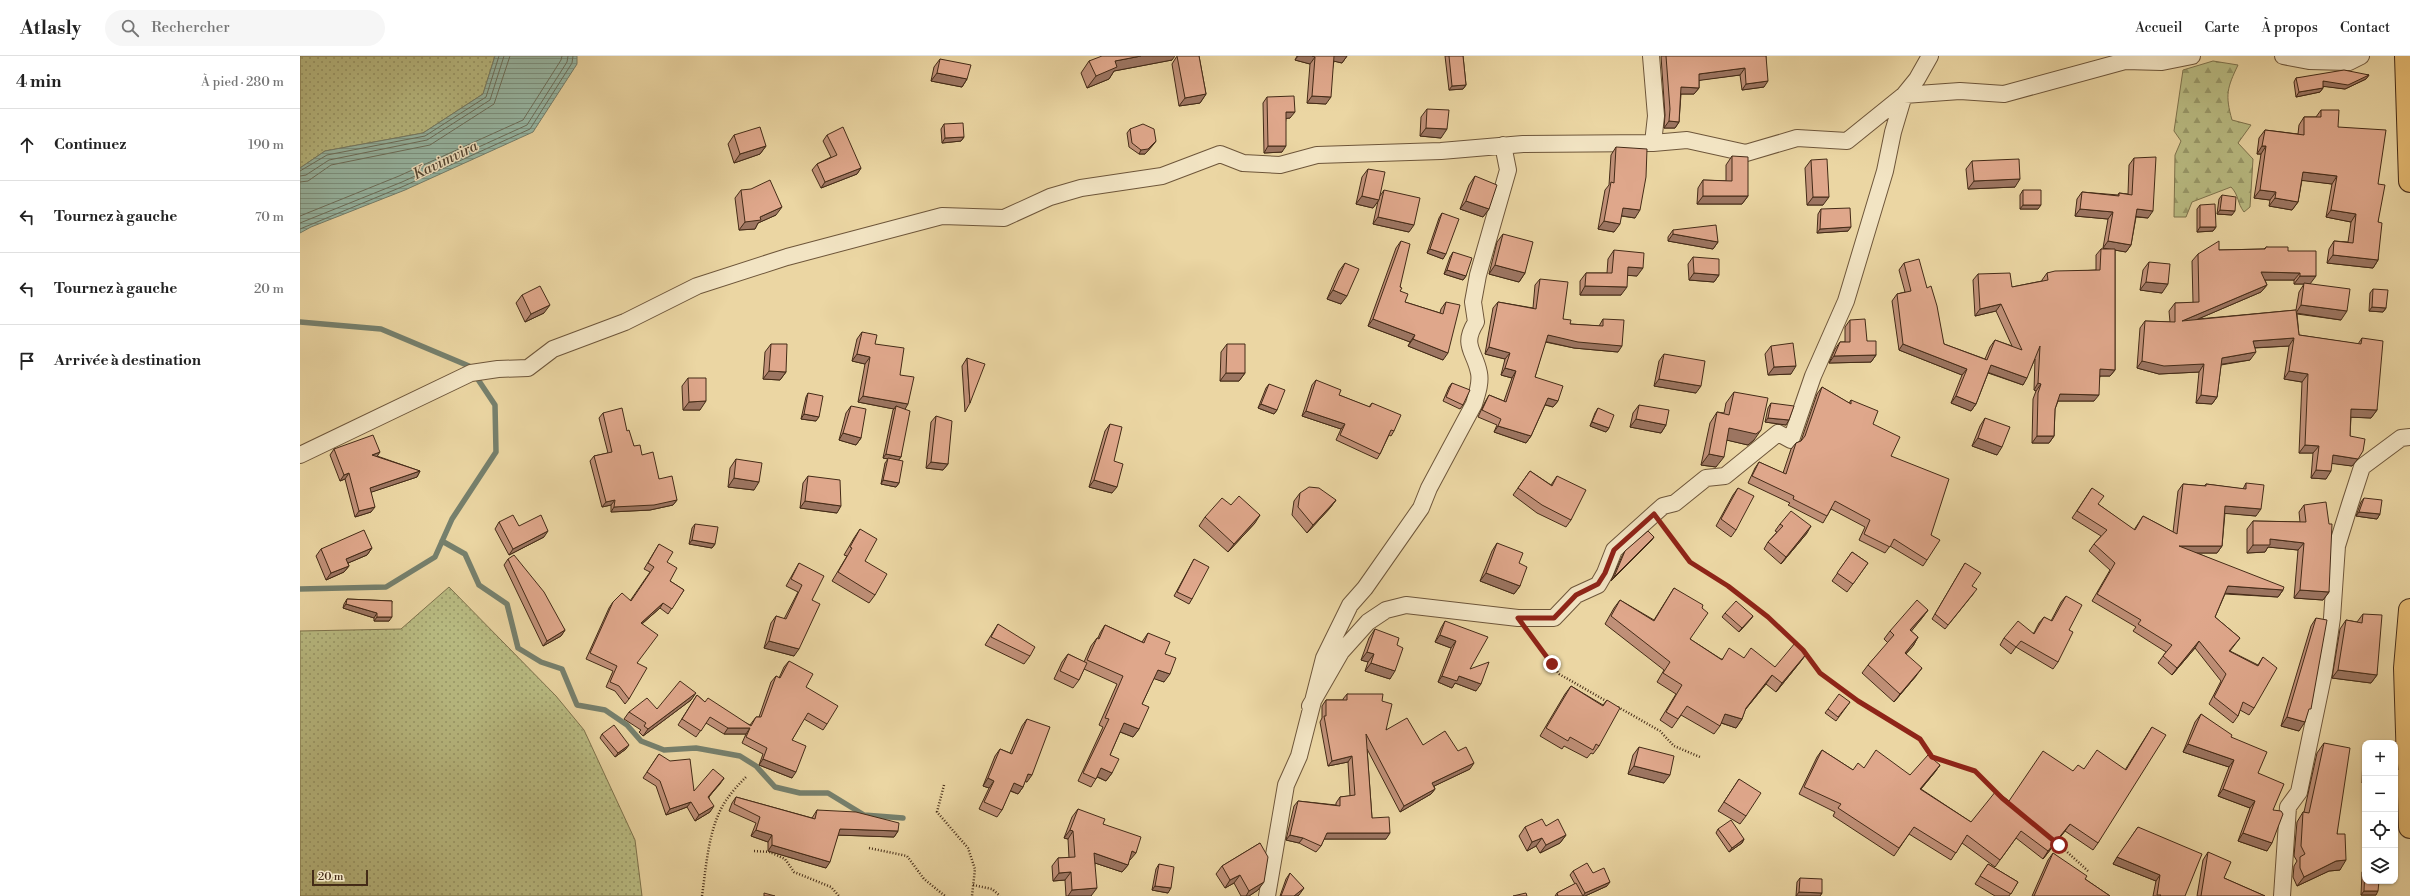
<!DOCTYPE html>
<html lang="fr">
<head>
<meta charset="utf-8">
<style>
	body { margin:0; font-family:"Libre Bodoni",serif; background:#f6f6f6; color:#222 }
	.controls { position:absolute; right:12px; bottom:12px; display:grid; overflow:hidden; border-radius:8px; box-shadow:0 1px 3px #0004 }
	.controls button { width:36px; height:36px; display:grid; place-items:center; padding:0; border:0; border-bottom:1px solid #e0e0e0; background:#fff; color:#222; font:20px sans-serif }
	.scale { position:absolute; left:12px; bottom:10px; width:56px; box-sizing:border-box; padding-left:4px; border:2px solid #442b17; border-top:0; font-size:11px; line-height:14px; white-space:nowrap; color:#442b17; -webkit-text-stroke:3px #f2e4c3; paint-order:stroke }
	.stop { position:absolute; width:12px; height:12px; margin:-9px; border:3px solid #8f2418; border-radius:50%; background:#fff }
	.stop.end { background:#8f2418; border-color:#fff; box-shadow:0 1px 4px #0008 }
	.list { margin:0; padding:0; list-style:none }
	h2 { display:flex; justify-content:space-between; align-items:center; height:52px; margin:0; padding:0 16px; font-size:17px }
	h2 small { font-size:13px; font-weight:400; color:#767676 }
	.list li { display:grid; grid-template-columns:26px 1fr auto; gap:12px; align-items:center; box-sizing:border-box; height:72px; padding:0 16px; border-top:1px solid #e0e0e0 }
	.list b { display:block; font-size:15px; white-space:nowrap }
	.list em { font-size:13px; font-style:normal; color:#767676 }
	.icon { flex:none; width:22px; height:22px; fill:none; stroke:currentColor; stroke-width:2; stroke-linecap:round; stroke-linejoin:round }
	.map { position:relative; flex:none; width:2110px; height:840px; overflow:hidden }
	header { display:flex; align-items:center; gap:24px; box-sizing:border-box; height:56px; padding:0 20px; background:#fff; border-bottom:1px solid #e0e0e0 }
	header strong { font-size:19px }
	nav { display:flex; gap:22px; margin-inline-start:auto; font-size:14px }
	.search { width:280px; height:36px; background:#f6f6f6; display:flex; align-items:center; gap:10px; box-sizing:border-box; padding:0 14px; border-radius:22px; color:#767676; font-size:15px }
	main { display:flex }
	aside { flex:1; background:#fff }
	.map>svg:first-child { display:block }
</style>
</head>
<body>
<header>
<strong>Atlasly</strong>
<div class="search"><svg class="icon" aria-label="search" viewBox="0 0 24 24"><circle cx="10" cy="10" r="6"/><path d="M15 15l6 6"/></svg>Rechercher</div>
<nav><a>Accueil</a><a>Carte</a><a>À propos</a><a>Contact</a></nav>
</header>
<main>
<aside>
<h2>4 min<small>À pied · 280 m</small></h2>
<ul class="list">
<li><svg class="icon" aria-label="ahead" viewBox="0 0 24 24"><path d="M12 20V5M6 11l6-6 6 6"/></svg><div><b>Continuez</b></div><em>190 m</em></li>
<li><svg class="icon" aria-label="left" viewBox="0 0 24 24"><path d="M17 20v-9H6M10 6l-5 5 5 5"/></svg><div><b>Tournez à gauche</b></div><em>70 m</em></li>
<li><svg class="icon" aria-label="left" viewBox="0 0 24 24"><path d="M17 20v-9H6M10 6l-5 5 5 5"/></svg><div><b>Tournez à gauche</b></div><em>20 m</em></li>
<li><svg class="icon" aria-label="arrive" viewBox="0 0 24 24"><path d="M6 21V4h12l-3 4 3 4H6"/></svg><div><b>Arrivée à destination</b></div></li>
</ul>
</aside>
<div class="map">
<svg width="2110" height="840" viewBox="0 0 2110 840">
	<defs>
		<pattern id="grass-dots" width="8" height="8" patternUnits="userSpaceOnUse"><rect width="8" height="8" fill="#babd84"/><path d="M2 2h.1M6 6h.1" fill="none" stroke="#999a6b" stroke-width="1.8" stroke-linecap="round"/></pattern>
		<pattern id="forest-firs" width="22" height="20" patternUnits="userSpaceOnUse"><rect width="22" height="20" fill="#babd84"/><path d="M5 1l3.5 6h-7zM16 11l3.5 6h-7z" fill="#999a6b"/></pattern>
		<pattern id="water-rules" width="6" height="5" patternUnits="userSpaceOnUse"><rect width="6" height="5" fill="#98b9a7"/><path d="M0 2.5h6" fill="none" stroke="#7e9787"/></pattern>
	</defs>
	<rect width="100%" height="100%" fill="#ebd6a3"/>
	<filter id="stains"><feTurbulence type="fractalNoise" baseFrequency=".005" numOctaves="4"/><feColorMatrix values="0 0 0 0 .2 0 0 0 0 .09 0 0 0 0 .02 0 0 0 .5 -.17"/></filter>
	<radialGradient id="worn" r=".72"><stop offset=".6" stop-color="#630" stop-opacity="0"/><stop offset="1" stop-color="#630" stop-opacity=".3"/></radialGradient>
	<!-- grass -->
	<path fill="url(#grass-dots)" stroke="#7f744e" d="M0 0H195L183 38 123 77 25 95 0 112Z
		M149 531 256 640 284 674 335 784 342 840H0V575L101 573Z"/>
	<!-- forest -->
	<path fill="url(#forest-firs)" stroke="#7f744e" d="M1913 5 1938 9C1927 32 1925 39 1932 64L1951 69 1938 87 1953 103 1950 151 1944 156C1937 147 1939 139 1931 131L1892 146 1886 161H1874L1875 99 1881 85 1874 75 1883 14Z"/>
	<!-- water -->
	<path fill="url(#water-rules)" stroke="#76806d" d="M195 0H277V8L233 76 105 134 11 171 0 177V112L25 95 123 77 183 38Z"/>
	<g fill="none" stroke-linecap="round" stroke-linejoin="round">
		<!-- shore -->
		<path stroke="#6e725f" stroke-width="1" d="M0 115 27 99 125 80 186 41 199 0
			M0 120 6 119 29 104 127 84 190 44 204 0
			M0 126 8 125 31 109 130 89 194 48 210 0
			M0 160 99 120 223 64 261 4 262 0
			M0 167 102 126 227 69 267 6 268 0
			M0 173 104 130 230 73 272 7 273 0"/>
		<!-- stream -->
		<path stroke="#76806d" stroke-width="5.5" d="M0 266 81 273 169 310 195 349 196 396 152 463 135 501 86 531 0 533
			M142 485 165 498 179 529 207 548 218 592 241 606 262 613 277 649 305 654 327 669 341 685 364 694 396 692 440 700 456 710 475 731 500 737H528L564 759 603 762"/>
		<defs>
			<path id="street" d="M1351 0 1356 60 1353 87
				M1983 0 2009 5
				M2006 0 2009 5 2049 6 2061 0
				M0 399 171 317 198 313 228 312 253 293 325 266 397 230 487 201 642 160 704 162 750 141 781 132 862 120 920 98 943 107 980 109 1017 99 1141 95 1223 88 1353 87 1387 84 1446 97 1497 82 1547 85 1604 39 1660 35 1704 38 1825 5 1862 6 1892 0
				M1010 650 1041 596 1068 566 1086 554 1106 549 1218 562H1254L1276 539 1298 529 1305 517 1314 494 1354 458 1363 450 1375 447 1406 422 1425 420 1478 377 1491 384 1513 320 1546 245 1585 115 1593 76 1604 39 1617 23 1630 0
				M967 840 986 729 999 700 1024 602 1050 549 1065 532 1121 452 1129 432 1174 348C1177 338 1181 327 1179 317 1175 295 1161 290 1176 266L1173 246 1178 219 1208 114 1203 89
				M1982 840 1988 751 1999 736 2024 616 2032 562 2037 490 2050 448 2062 411 2101 382 2110 381"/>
			<path id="highway" d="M2106 0 2110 125
				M2110 554 2105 612 2110 771"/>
		</defs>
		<!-- street casing -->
		<use href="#street" stroke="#6e563a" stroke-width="18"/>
		<!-- highway casing -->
		<use href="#highway" stroke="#442b17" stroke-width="24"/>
		<!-- path -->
		<path stroke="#442b17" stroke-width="2.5" stroke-dasharray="1 2" stroke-linecap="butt" d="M1363 471 1389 506 1428 530 1468 561 1503 594 1520 617 1558 645 1620 683 1632 701 1675 715 1698 738
			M1231 579 1259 618 1308 646
			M1318 651 1360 675 1374 690 1400 701
			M644 729 637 756 668 792 675 813 672 840
			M1754 784 1788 815
			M569 792 607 800 624 823 645 840
			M454 795 470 796 485 803 494 816 531 831 539 840
			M673 829 692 833 700 840
			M402 840C406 812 408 780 420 755 426 742 437 730 447 720"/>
		<!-- street -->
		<use href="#street" stroke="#f2e4c3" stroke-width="16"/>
		<!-- highway -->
		<use href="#highway" stroke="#e6bb72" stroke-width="22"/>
	</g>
	<!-- wall -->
	<path fill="#c09078" stroke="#442b17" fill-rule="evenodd" d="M877 0H899L906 38 900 47 879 50 872 8Z
		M997 0H1047L1042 7 1034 5 1026 48 1007 47 1010 8 995 4Z
		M1145 0H1163L1166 29 1163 33 1149 34Z
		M1361 0H1466L1464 31 1442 34 1440 19 1399 24V32L1394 38H1381L1379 66 1375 72H1364L1365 59Z
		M640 3 667 23 662 31 631 25 634 11Z
		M872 4 814 15 809 23 787 32 781 17 789 5Z
		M2069 19 2066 23 2045 33 2023 30V32L2020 36 1996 41 1994 26 1996 22Z
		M967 41 990 62H986L982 96 964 97 963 47Z
		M1127 53 1141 82 1120 80 1121 61Z
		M2021 54 2038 71 2078 128V204L2073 212 2027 207 2029 193 2034 185 2048 186 2051 166 2026 161 2032 128 2002 124 1998 146 1992 154 1969 150 1970 144 1954 142 1961 98H1957L1959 82 1965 74 1998 78 1999 69 2004 61H2016Z
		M644 68 664 81 661 85 642 87 641 73Z
		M830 73 856 85 853 89 845 98H839L829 91 827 77Z
		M434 79 466 90 460 98 434 107 428 88Z
		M527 79 561 112 557 118 521 132 512 114 517 108 531 101 523 85Z
		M1316 91 1335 162 1321 160 1314 176 1298 173 1305 134 1309 129 1311 99Z
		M1432 100 1448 140 1442 148H1397L1398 132 1403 124 1426 125V109Z
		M1834 102 1848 162 1836 161 1831 189 1826 196 1815 194V314L1810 320H1800L1794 345H1758L1755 353 1754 380 1749 387H1732L1733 343 1736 335 1734 334 1735 303 1723 329 1688 317 1676 348 1671 355 1651 347 1662 319 1599 294 1592 245 1597 238 1605 236 1599 214 1604 207 1627 232 1644 288 1685 303 1690 291 1695 284 1712 290 1696 255 1675 260 1673 224 1678 218 1712 231 1742 225V224L1747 217 1796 214V199L1801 193H1807L1803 192 1808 163 1775 160 1777 143 1782 136 1818 139 1819 137 1828 138 1829 109Z
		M1511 104 1523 149H1507L1505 112Z
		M1672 105 1715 131 1668 133 1666 113Z
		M1068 113 1080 140 1084 134 1109 176 1073 168 1078 145 1073 152 1056 148 1062 121Z
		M1175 120 1189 153 1183 161 1160 153 1169 129Z
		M441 134 476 159 458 167 455 173 439 174 435 142Z
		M1723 134 1738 153H1720V139Z
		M1922 139 1932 159 1917 158 1919 143Z
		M1900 149 1916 171 1913 175 1897 176V153Z
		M1521 153 1548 175 1517 177 1518 158Z
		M1142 157 1143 203 1127 197 1139 162Z
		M1373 174 1418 186 1413 193 1368 185V181Z
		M1203 178 1225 217 1219 226 1189 218 1197 186Z
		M1101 185 1100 231V235L1105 246 1140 257 1141 253 1146 246 1143 304 1108 290 1110 286 1068 270 1096 192Z
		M1966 191 1988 195 2010 228 2041 264 1997 258 1999 279 2058 288 2062 282 2077 354 2071 362 2051 361 2050 380 2052 410 2032 407 2026 423 2011 422 2013 397H1999L2002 326 1984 323 1989 290 1955 292 1950 304 1921 309 1917 341 1912 348 1896 347 1899 316 1859 318 1837 312 1840 272 1845 265 1870 266 1869 255 1875 247H1893L1892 205 1898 198 1919 194 1964 193ZM1965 224H1994V228H2004L1999 236 1996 254 1898 263 1961 236 1967 229Z
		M1314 194 1337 220 1327 219 1321 239H1280V225L1286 217H1307L1308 203Z
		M1153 196 1166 220 1163 224 1144 218 1150 201Z
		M1393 201 1419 219 1414 226 1389 224 1388 208Z
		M1849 206 1862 237 1840 234 1843 214Z
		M1045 207 1041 248 1027 243 1039 215Z
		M1240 223 1263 263 1270 268 1299 270 1303 263 1318 296 1274 292 1245 286 1235 321 1258 345 1253 351 1245 349 1231 380 1226 387 1194 376 1197 369 1178 361 1185 346 1189 339 1204 345 1212 322 1201 319 1205 303 1185 298 1193 252 1198 246 1233 252 1235 229Z
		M2073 233 2086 252 2083 256 2069 255 2070 237Z
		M222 239 244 257 225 266 216 247Z
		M1550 264 1567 285 1576 299 1571 306 1529 307 1535 293 1540 286H1545V271Z
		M562 276 575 288 600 319 605 353 601 401 598 404 599 427 596 431 581 428 585 407 588 403 583 402 593 354 594 353 558 346 565 308 552 305 557 283Z
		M471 288 486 316 480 324 463 323 465 296Z
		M927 288 945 317 939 325H920L921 296Z
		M1471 290 1491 318 1468 319 1465 298Z
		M1364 298 1396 337 1354 330 1359 305Z
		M667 302 670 347 665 356 662 310Z
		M388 322 400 354H383L382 330Z
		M1016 324 1039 339 1069 351 1072 347 1094 375 1091 380 1089 379 1080 398 1077 403 1036 384 1041 373 1002 360 1012 329Z
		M1152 327 1163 349 1160 353 1143 345 1149 331Z
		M969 328 977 354 974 358 958 352 966 332Z
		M1522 331 1549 347 1551 344 1573 368 1591 400 1631 479 1627 504 1623 510 1590 490 1585 497 1559 484 1565 471 1531 453 1523 467 1488 449 1490 447 1448 427 1455 412 1459 406 1483 417 1491 393 1496 387 1501 385 1517 338Z
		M1434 336 1454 384 1448 389 1427 384 1416 411 1401 409 1410 367 1417 356 1424 357 1426 347Z
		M508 337 516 365 501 363 506 341Z
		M1471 347 1486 369 1465 366 1468 352Z
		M1339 349 1366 369 1361 377 1330 371 1333 357Z
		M551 350 561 382 556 389 539 384 546 357Z
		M1298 352 1309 372 1306 376 1290 370 1295 357Z
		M303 357 327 375 334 390 359 423 377 444 373 449 350 454 311 456V449L302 451 290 405 294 400 308 397 299 362Z
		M636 360 648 408 643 414 626 412 631 366Z
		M1685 362 1697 399 1672 390 1680 370Z
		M810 368 812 437 789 431 805 375Z
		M34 393 77 400 120 415 117 421 71 436V456L55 461 45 423 40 425 30 399Z
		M436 403 454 434 428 431 430 412Z
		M1230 415 1251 429 1257 420 1271 464 1266 471 1237 457 1213 439Z
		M508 420 537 457 500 452 503 427Z
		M1946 427 1956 460 1925 457 1922 490 1917 497H1897L1983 534 1978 541 1925 538 1915 561 1940 582 1930 595 1958 609 1963 601 1954 652 1949 659 1940 654 1938 660 1933 667 1909 648 1921 625 1895 592 1872 619 1858 607 1866 596 1833 575 1836 571 1792 545 1810 514 1789 495 1794 488 1801 480 1772 462 1792 432 1798 448 1834 474 1843 460 1873 476 1878 435 1883 428 1904 430 1906 428 1943 433Z
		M1438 432 1436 474 1431 481 1416 470 1433 439Z
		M1000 437 1036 444 1030 452 1007 477 992 459 994 445Z
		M2064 442 2080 458 2077 463 2056 460 2061 446Z
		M931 449 955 467 928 496 899 470 905 461Z
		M2004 449 2029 536 2023 544 1994 542 1998 494 1968 491 1965 496 1947 497V473L1953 465 2000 466 1999 456Z
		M199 466 219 470 244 481 209 499 195 473Z
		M395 468 415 488 412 492 389 488 392 472Z
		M1480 468 1507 477 1481 508 1464 493 1468 486 1477 476 1475 475Z
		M560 473 565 505 575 539 569 547 532 525 547 500 544 499 554 482Z
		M1354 481 1351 485 1311 525 1322 500 1325 495Z
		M1197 487 1219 507 1220 530 1214 538 1180 525 1192 495Z
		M359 488 367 506 370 525 384 534 368 558 360 552 342 568 337 607 329 643 325 648 315 635 306 631 313 615 286 603 309 552 313 546 330 545 350 516 344 513Z
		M72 492 67 499 48 507 49 510 44 516 26 524 16 500 21 493Z
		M1552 496 1568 507 1547 536 1532 525Z
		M208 503 265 574 261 580 243 590 204 509Z
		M894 503 892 543 889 548 874 540Z
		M499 507 512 544 494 600 464 592 471 567 476 560 484 563 498 536 486 530 495 514Z
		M1665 507 1674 537 1645 573 1632 563Z
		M1374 532 1402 552 1390 583 1421 603 1444 602 1475 611 1507 597 1501 605 1476 636 1466 628 1445 654 1442 663 1436 672 1421 667 1420 670 1414 678 1381 659 1372 672 1360 664 1376 638 1357 626 1364 614 1305 568 1314 552 1320 544 1354 564Z
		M1766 540 1769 574 1758 606 1753 613 1716 591 1711 598 1700 589 1704 582 1734 577 1739 567 1744 561 1751 565 1761 546Z
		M47 543 92 545 89 565H74V562L43 552 44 548Z
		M1628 554 1622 562 1611 575 1618 581 1613 590 1606 598 1616 620 1594 646 1562 617 1568 609 1588 587 1584 583 1590 575Z
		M1425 557 1453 560 1450 564 1439 576 1422 561Z
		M2063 558 2077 619 2071 627 2032 622 2040 573 2046 564 2057 566Z
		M2016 562 2007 658 1999 675 1981 670 2011 570Z
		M1145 565 1170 613 1176 635 1155 627 1152 632 1138 626 1151 592 1135 586 1141 572Z
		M698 568 730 600 724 608 685 589Z
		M805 569 842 586 848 577 865 598 864 626 854 622 842 648 839 673 833 681 820 676 810 699 812 717 806 725 797 721 791 731 778 725 803 671 799 669 817 628 784 613 779 624 773 632 754 623 762 606 768 598 784 606 791 590 797 582H798L800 577Z
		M1075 573 1097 589 1090 623 1065 615 1068 606 1061 604 1069 582Z
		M489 605 506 631 527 668 523 674 504 663 492 684V722L459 709 463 698 442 687 446 678H424L406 667 396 681 378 669 397 639 405 646 450 669 456 661H459L471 626 476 620 479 622 484 611Z
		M1271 630 1303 649 1307 644 1299 690 1293 698 1291 697 1287 702 1264 690 1262 693 1240 680 1265 638Z
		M1047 638 1082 645 1086 674 1123 689 1158 695 1170 713 1134 730 1135 733 1131 738 1100 756 1067 693 1072 762 1086 783H1024L1021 790 1016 796 999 787 986 784 994 750 998 745 1036 749V747L1040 741 1050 740 1048 706 1028 710 1020 666 1022 662V650L1026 644H1043V643Z
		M391 644 343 680 339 676 341 674 324 663 329 656 357 653Z
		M1550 646 1536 665 1525 657 1528 653Z
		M1901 658 1931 681 1958 717 1973 754 1967 795 1938 785 1950 752 1918 740 1929 711 1883 696 1895 666Z
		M727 663V726L725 725 723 731 718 738 710 735 702 754 697 761 679 753 689 732 683 730 695 700 700 693 710 697 722 670Z
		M1852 671 1798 787 1793 794 1765 775 1743 803 1716 782 1695 811 1662 787 1651 804 1609 778 1594 800 1533 760 1535 756 1499 738 1517 701 1522 694 1553 714 1564 712 1610 719 1640 709 1635 716 1621 733 1671 766 1709 745 1773 715 1784 713 1825 714Z
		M302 678 326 693 315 701 300 682Z
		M2024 687 2037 778 2040 814 2029 815 1997 830 1993 821 1994 810 1997 805 1994 800 1997 766 2003 756H2004L2017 697Z
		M1339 691 1364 727 1328 718 1333 699Z
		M2065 697V726L2062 727 2063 700Z
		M359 698 394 735 424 722 409 741 410 756 395 765 387 751 366 759 356 730 343 722Z
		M1439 723 1446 760 1440 768 1418 755Z
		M436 741 512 762 517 754 598 775 594 781 538 779 526 812 468 795V786L451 780 456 767 429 755 432 747Z
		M778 753 803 768 830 804H829L828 809 822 816 795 807 791 840H766L765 824 753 825 752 810 758 802H769L768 783 764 782 772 761Z
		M1246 770 1266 779 1260 787 1240 797 1236 790 1227 795 1219 780 1225 771Z
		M1838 771 1885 840H1853L1856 825 1813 808Z
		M1418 773 1444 783 1442 787 1429 796 1416 777Z
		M960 787 958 834 949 840H941L934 827 925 832 916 818 922 810Z
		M1908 796 1924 822 1965 840H1897L1903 804Z
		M1753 797 1785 823 1810 840H1732L1748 804Z
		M859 808 868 837 852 834 856 813Z
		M1688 808 1718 826 1709 840H1695L1675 828Z
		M2065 812 2076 839H2061L2062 816Z
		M1273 815 1293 817 1307 830 1285 840H1255L1257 837 1275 828 1270 819Z
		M990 817 999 839 997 840H980L986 823Z
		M1500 822 1522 837 1520 840H1496L1497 826Z"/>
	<!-- shaded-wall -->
	<path fill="#9c7561" stroke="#442b17" d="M841 0H875L872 4 814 15 809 23 787 32 796 20 815 5Z
		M998 0H1012L1015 1 1010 8 995 4Z
		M1032 0H1047L1042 7 1029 4Z
		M1445 12 1440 19 1395 25 1399 18Z
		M637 17 667 23 662 31 631 25Z
		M2069 19 2066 23 2045 33 2020 30 2023 25Z
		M1468 25 1464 31 1442 34 1446 28Z
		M1166 29 1163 33 1149 34 1152 30Z
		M1381 31 1399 32 1394 38H1376Z
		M2023 32 2020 36 1996 41 1999 36Z
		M906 38 900 47 879 50 885 42Z
		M1012 40 1031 41 1026 48 1007 47Z
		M986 56H995L990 62 981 63Z
		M1369 65 1379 66 1375 72H1364Z
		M1126 72 1147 73 1141 82 1120 80Z
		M664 81 661 85 642 87 645 82Z
		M856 85 853 89 845 98H839L841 94Z
		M466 90 460 98 434 107 440 98Z
		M968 90H986L982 96 964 97Z
		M1962 90H1966L1961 98H1957Z
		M561 112 557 118 521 132 525 126Z
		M2003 116 2037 120 2032 128 1998 124Z
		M1720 123 1715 131 1668 133 1674 125Z
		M1960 134 1976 136 1970 144 1954 142Z
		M1062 140 1079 144 1073 152 1056 148Z
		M1403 140H1448L1442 148H1397Z
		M1513 141H1529L1523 149H1507Z
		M1975 142 1998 146 1992 154 1969 150Z
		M1166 145 1189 153 1183 161 1160 153Z
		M1723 149H1741L1738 153H1720Z
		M482 151 476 159 458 167 455 173 439 174 445 166 460 161Z
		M1323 152 1340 154 1335 162 1317 159Z
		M1780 153 1813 156 1808 163 1775 160Z
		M1837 153 1853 155 1848 162 1832 160Z
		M1920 154 1935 155 1932 159 1917 158Z
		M2031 154 2056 158 2051 166 2026 161Z
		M1078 161 1114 169 1109 176 1073 168Z
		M1304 165 1320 168 1314 176 1298 173Z
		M1551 171 1548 175 1517 177 1520 173Z
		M1900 171H1916L1913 175 1897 176Z
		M1373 178 1418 186 1413 193 1368 185Z
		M1808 185 1831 189 1826 196 1803 192Z
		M1130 193 1146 198 1143 203 1127 197Z
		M2033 199 2078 204 2073 212 2027 207Z
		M1195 209 1225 217 1219 226 1189 218Z
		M1328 211 1343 212 1337 220 1322 219Z
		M1147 214 1166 220 1163 224 1144 218Z
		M1961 216 2000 217 1994 224H1956Z
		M1394 217 1419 219 1414 226 1389 224Z
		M2000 220H2016L2010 228H1994Z
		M1846 226 1868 228 1862 237 1840 234Z
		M1967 229 1961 236 1877 272 1882 265Z
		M1285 230 1327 231 1321 239H1280Z
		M1033 234 1047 240 1041 248 1027 243Z
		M1701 248 1696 255 1675 260 1680 253Z
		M250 249 244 257 225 266 231 258Z
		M2001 249 2047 255 2041 264 1996 257Z
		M2072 251 2086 252 2083 256 2069 255Z
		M1073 263 1115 279 1110 286 1068 270Z
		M1248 279 1322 290 1318 296 1274 292 1243 285Z
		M1994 282 1989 290 1948 292 1953 285Z
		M1113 283 1148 297 1143 304 1108 290Z
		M1603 288 1667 313 1662 319 1599 294Z
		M1189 291 1210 297 1205 303 1185 298Z
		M1956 296 1950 304 1916 309 1922 302Z
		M557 298 570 301 565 308 552 305Z
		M1576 299 1571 306 1529 307 1534 300Z
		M1842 305 1904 308 1899 316 1859 318 1837 312Z
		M1691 309 1727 322 1723 329 1687 316Z
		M1496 310 1491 318 1468 319 1474 311Z
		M1205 312 1216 315 1212 322 1201 319Z
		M1800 313 1815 314 1810 320H1795Z
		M469 315 486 316 480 324 463 323Z
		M1989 315 2008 318 2002 326 1984 323Z
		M926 317H945L939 325H920Z
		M1359 323 1401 330 1396 337 1354 330Z
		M1738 327 1741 328 1736 335 1734 334Z
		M1760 338 1799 339 1794 345H1755Z
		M1901 339 1917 341 1912 348 1896 347Z
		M563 340 608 348 604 355 596 350 594 353 558 346Z
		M1656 340 1676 348 1671 355 1651 347Z
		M1248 342 1258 345 1253 351 1243 348Z
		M406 345 400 354H383L389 346Z
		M961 348 977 354 974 358 958 352Z
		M2051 353 2077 354 2071 362 2046 361Z
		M1006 355 1045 368 1041 373 1002 360Z
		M504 358 519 361 516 365 501 363Z
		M1468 362 1489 364 1486 369 1465 366Z
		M1336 363 1366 369 1361 377 1330 371Z
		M1292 366 1309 372 1306 376 1290 370Z
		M1198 370 1231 380 1226 387 1194 376Z
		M1429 372 1461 374 1454 384 1448 389 1422 383Z
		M543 377 561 382 556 389 539 384Z
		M1737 380H1754L1749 387H1732Z
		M1678 382 1702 391 1697 399 1672 390Z
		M2005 389 2019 390 2013 397H1999Z
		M80 396 76 402 72 399Z
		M586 398 601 401 598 405 583 402Z
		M1409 398 1424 401 1416 411 1401 409Z
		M2033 399 2058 403 2052 410 2028 407Z
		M631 406 648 408 643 414 626 412Z
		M2016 414 2031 415 2026 423 2011 422Z
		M120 415 117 421 66 438 70 432Z
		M49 417 45 423 40 425 44 419Z
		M434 422 459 426 454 434 428 431Z
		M583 424 599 427 596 431 581 428Z
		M794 424 817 431 812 437 789 431Z
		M315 444 311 449 302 451 306 446Z
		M377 444 373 449 350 454 311 456 314 451Z
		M1036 444 1030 452 1007 477 1013 469Z
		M505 445 541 450 537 457 500 452Z
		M1925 450 1961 453 1956 460 1920 457Z
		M75 451 71 456 55 461 59 455Z
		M2059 456 2080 458 2077 463 2056 460Z
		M960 459 955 467 928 496 934 488Z
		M1511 470 1507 477 1481 508 1486 501Z
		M248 475 244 481 209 499 213 493Z
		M1354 481 1351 485 1311 525 1314 521Z
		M1970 483 2004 487 1998 494 1968 491 1965 496 1947 497 1953 489Z
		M392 484 415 488 412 492 389 488Z
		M1879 490H1922L1917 497H1875Z
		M72 492 67 499 41 510 46 503Z
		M49 510 44 516 26 524 31 517Z
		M1186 517 1220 530 1214 538 1180 525Z
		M1928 530 1983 534 1978 541 1923 537Z
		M2000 534 2029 536 2023 544 1994 542Z
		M363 547 360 552 337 572 341 567Z
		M46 548 77 557 74 562 43 552Z
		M1628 554 1622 562 1605 583 1610 574Z
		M1453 560 1450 564 1439 576 1442 572Z
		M77 561H92L89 565H74Z
		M265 574 261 580 243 590 247 585Z
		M1140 579 1156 585 1151 592 1135 586Z
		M1618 581 1613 590 1599 605 1605 597Z
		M469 585 499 593 494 600 464 592Z
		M1899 585 1895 592 1872 619 1877 612Z
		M1067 596 1074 598 1068 606 1061 604Z
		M1507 597 1501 605 1476 636 1482 627Z
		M1071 607 1095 615 1090 623 1065 615Z
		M1622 612 1616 620 1594 646 1600 638Z
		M858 614 870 618 864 626 852 622Z
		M2038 614 2077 619 2071 627 2032 622Z
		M1472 619 1466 628 1440 660 1446 652Z
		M1142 620H1159L1181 628 1176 635 1155 627 1152 632 1138 626Z
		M396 637 391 644 343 680 348 673Z
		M1425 658 1442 663 1436 672 1419 666Z
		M1987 661 2005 666 1999 675 1981 670Z
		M824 667 839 673 833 681 818 675Z
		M428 672H450L446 678H424Z
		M1888 688 1934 704 1929 711 1883 696Z
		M329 689 326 693 315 701 318 697Z
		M1052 700 1048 706 1028 710 1032 705Z
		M463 703 496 716 492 722 459 709Z
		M1174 707 1170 713 1128 733 1132 727Z
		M1640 709 1635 716 1615 740 1620 733Z
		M1334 710 1370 719 1364 727 1328 718Z
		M801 712 812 717 806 725 796 720Z
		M728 718 732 719 727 726 723 725Z
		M424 722 420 728 404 746 408 741Z
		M688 722 694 725 689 732 683 730Z
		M2065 723V726L2062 727Z
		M714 727 723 731 718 738 709 734Z
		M1135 733 1131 738 1100 756 1104 750Z
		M1923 733 1955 745 1950 752 1918 740Z
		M391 746 387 751 366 759 370 753Z
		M414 750 410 756 395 765 399 759Z
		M1770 768 1765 775 1743 803 1748 795Z
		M540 773 598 775 594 781 535 779Z
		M456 774 472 779 468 786 451 780Z
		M770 774 773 775 768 783 764 782Z
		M1027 777H1090L1086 783H1023Z
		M1943 777 1972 787 1967 795 1938 785Z
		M990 779 1003 782 999 787 986 784Z
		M1266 779 1260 787 1240 797 1246 789Z
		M1242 782 1236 790 1227 795 1232 786Z
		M1444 783 1442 787 1429 796 1432 792Z
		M472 789 530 806 526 812 468 795Z
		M832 795 836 797 830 804 827 803Z
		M794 797 828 809 822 816 789 805Z
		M1817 801 1860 819 1856 825 1813 808Z
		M2046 804 2040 814 2029 815 1997 830 2004 821 2036 805Z
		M771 816 765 824 753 825 759 817Z
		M940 819 934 827 925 832 930 824Z
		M964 826 958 834 949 840H946L949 835Z
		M1310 826 1307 830 1285 840H1283L1285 837Z
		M855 830 871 832 868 837 852 834Z
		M797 832 791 840H768L772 834Z
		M1004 832 999 839 997 840H994Z
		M2064 835H2078L2076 839H2061Z
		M1499 836 1522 837 1520 840H1496Z"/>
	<!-- building -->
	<path fill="#dfa78b" stroke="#442b17" d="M802 0H841L815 5 817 11 796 20 789 5Z
		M877 0H899L906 38 885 42Z
		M1012 0H1034L1031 41 1012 40 1015 1Z
		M1149 0H1163L1166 29 1152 30Z
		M1366 0H1466L1468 25 1446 28 1445 12 1399 18V32L1381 31 1379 66 1369 65 1370 53Z
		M640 3 671 9 667 23 637 17Z
		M2044 14 2069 19 2048 29 2023 25V32L1999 36 1996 22Z
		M994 40 995 56H986V90H968L967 41Z
		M1127 53 1149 54 1147 73 1126 72Z
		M2021 54H2039L2038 71 2086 74 2078 128 2085 129 2078 166 2082 167 2078 204 2033 199 2034 185 2053 187 2056 158 2031 154 2037 120 2003 116 1998 146 1975 142 1976 136 1960 134 1966 90H1962L1965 74 2004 79V61H2021Z
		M663 67 664 81 645 82 644 68Z
		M843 68 854 73 856 85 848 93 841 94 832 87 830 73Z
		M460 71 466 90 440 98 434 79Z
		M543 71 561 112 525 126 517 108 537 99 527 79Z
		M1316 91 1347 93 1346 121 1340 154 1323 152 1320 168 1304 165 1311 126 1314 127Z
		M1432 100 1448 101V140H1403V124L1432 125Z
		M1856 101 1853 155 1837 153 1831 189 1808 185 1813 156 1780 153 1782 136 1819 140V137L1832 139 1834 102Z
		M1527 103 1529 141H1513L1511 104Z
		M1719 103 1720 123 1674 125 1672 105Z
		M1068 113 1085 116 1079 144 1062 140Z
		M1175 120 1197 129 1189 153 1166 145Z
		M470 124 482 151 460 161 461 164 445 166 441 134 451 133Z
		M1084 134 1120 142 1114 169 1078 161Z
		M1723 134H1741V149H1723Z
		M1922 139 1936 141 1935 155 1920 154Z
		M1915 148 1916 171H1900V149Z
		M1550 152 1551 171 1520 173 1521 153Z
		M1142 157 1159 163 1146 198 1130 193Z
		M1416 169 1418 186 1373 178V174Z
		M1203 178 1233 186 1225 217 1195 209Z
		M1101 185 1110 188 1100 231 1102 232 1100 235 1108 238 1105 246 1143 258 1146 246 1160 249 1148 297 1113 283 1115 279 1073 263Z
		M1919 185V194L1965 193 1966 191H1988V195H2016V220H2000V217L1961 216 1967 229 1882 265 1996 254 1999 279 2061 288 2062 282 2083 285 2077 354 2051 353 2050 380 2065 383 2063 395 2058 403 2033 399 2031 415 2016 414 2019 390 2005 389 2008 318 1989 315 1994 282 1953 285 1956 296 1922 302 1917 341 1901 339 1904 308 1864 310 1842 305 1845 265 1875 266V247L1899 246 1898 198Z
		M1801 193H1815V314L1800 313 1799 339 1760 338 1755 353 1754 380H1737L1738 337 1741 328 1738 327 1740 290 1727 322 1691 309 1676 348 1656 340 1667 313 1603 288 1597 238 1611 235 1604 207 1619 203 1627 232 1631 230 1637 250 1644 288 1687 304 1695 284 1722 294 1701 248 1680 253 1678 218 1710 217 1712 231 1748 224 1747 217 1755 215 1800 214Z
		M1314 194 1344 197 1343 212 1328 211 1327 231 1285 230 1286 217H1312Z
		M1153 196 1172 202 1166 220 1147 214Z
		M1393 201 1419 203V219L1394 217Z
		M1849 206 1870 208 1868 228 1846 226Z
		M1045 207 1059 213 1047 240 1033 234Z
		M1240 223 1268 226 1263 263 1271 264 1270 268 1303 270V263L1324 264 1322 290 1278 286 1248 279 1235 321 1263 330 1258 345 1248 342 1231 380 1198 370 1201 363 1182 354 1189 339 1206 346 1216 315 1205 312 1210 297 1189 291 1198 246 1236 253Z
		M2004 227 2050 233 2047 255 2001 249Z
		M240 230 250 249 231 258 222 239Z
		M2073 233 2088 234 2086 252 2072 251Z
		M1565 263 1567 285H1576V299L1534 300 1540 286H1550V264Z
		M562 276 577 279 575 288 604 292 600 319 614 321 608 348 563 340 570 301 557 298Z
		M1493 287 1496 310 1474 311 1471 290Z
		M471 288H487L486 316 469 315Z
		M927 288H945V317H926Z
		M1364 298 1405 305 1401 330 1359 323Z
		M667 302 685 308 670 347Z
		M388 322H406V345L389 346Z
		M1016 324 1041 334 1039 339 1070 351 1072 347 1101 359 1094 375 1091 374 1080 398 1040 379 1045 368 1006 355Z
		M1152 327 1170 334 1163 349 1146 341Z
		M969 328 985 334 977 354 961 348Z
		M1522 331 1551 348V344L1578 355 1573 368 1600 381 1591 400 1649 423 1631 479 1640 484 1627 504 1594 483 1590 491 1564 478 1570 464 1535 445 1527 460 1493 443 1494 440 1452 420 1459 406 1486 418 1496 387 1501 385 1505 380Z
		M1434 336 1468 342 1461 374 1456 378 1429 372 1424 401 1409 398 1417 356 1429 359Z
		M508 337 523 340 519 361 504 358Z
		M1471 347 1494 350 1489 364 1468 362Z
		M1339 349 1369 354 1366 369 1336 363Z
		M551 350 566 353 561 382 543 377Z
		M596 350 610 355 601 401 586 398Z
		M322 352 327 375 329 374 334 390 340 389 342 399 353 396 359 423 372 420 377 444 354 449 314 451 315 444 306 446 294 400 312 396 303 357Z
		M1298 352 1314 359 1309 372 1292 366Z
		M636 360 652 365 648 408 631 406Z
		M1685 362 1710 371 1702 391 1678 382Z
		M810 368 822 371 814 405 823 408 817 431 794 424Z
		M73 379 80 396 72 399 120 415 70 432 75 451 59 455 49 417 44 419 34 393Z
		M588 402 603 405 599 427 583 424Z
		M436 403 462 407 459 426 434 422Z
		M1230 415 1252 430 1257 420 1286 434 1271 464 1242 449 1218 432Z
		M508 420 540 424 541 450 505 445Z
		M1946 427 1964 429 1961 453 1925 450 1922 490H1879L1984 531 1983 534 1928 530 1915 561 1940 582 1929 595 1958 610 1963 601 1977 612 1954 652 1943 646 1938 660 1914 641 1926 618 1899 585 1877 612 1863 600 1872 589 1838 568 1841 564 1797 538 1815 507 1794 488 1807 474 1777 455 1792 432 1804 440 1798 448 1835 474 1843 460 1877 478 1883 428 1906 430V428L1946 433Z
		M1009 431 1019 432 1036 444 1013 469 998 451 1000 437Z
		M1438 432 1454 440 1436 474 1421 463Z
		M939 440 960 459 934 488 905 461 922 442 931 449Z
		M2064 442 2082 444 2080 458 2059 456Z
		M2026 446 2029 468H2032L2029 536 2000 534 2004 487 1970 483V489H1953V465L2006 466 2004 449Z
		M1491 455 1511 470 1486 501 1468 486 1483 470 1480 468Z
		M213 459 219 470 241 459 248 475 213 493 199 466Z
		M395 468 418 471 415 488 392 484Z
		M560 473 577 483 565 505 587 518 575 539 538 516 552 492 550 491Z
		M64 474 72 492 46 503 49 510 31 517 21 493Z
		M1348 475 1354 481 1314 521 1325 495Z
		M1197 487 1223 497 1219 507 1227 511 1220 530 1186 517Z
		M359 488 373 496 367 506 377 512 370 525 384 534 372 553 363 547 341 567 358 579 337 607 347 612 329 643 319 630 310 626 317 610 290 597 313 546 322 537 331 545 354 511 348 507Z
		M1552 496 1568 507 1553 528 1537 517Z
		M214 499 244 536 265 574 247 585 208 503Z
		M894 503 909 511 892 543 877 536Z
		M499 507 524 520 512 544 520 548 499 593 469 585 476 560 486 563 502 529 491 523Z
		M1665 507 1681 517 1672 530 1677 533 1648 569 1635 558Z
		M1374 532 1403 549 1402 552 1408 557 1390 583 1422 604 1429 592 1444 602 1451 592 1475 611 1495 587 1507 597 1482 627 1472 619 1446 652 1442 663 1425 658 1420 670 1387 650 1378 663 1366 656 1382 629 1363 617 1370 606 1311 560 1320 544 1354 565Z
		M1766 540 1782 549 1769 574 1773 576 1758 606 1721 585 1716 591 1704 582 1718 565 1734 578 1744 561 1752 565Z
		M47 543 92 545V561H77V557L46 548Z
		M1617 544 1628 554 1610 574 1618 581 1605 597 1622 612 1600 638 1568 609 1594 579 1590 575Z
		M1436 545 1453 560 1442 572 1425 557Z
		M2063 558 2082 559 2077 619 2038 614 2046 564 2062 567Z
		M2016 562 2027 564 2011 653H2009L2005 666 1987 661Z
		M1145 565 1188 581 1170 613 1189 606 1181 628 1159 620 1157 625 1142 620 1156 585 1140 579Z
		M698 568 735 591 730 600 691 581Z
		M805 569 844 587 848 577 870 586 865 598 876 602 870 618 858 614 842 648 849 651 839 673 824 667 810 699 819 703 812 717 801 712 796 723 783 717 809 663 805 662 823 620 787 604 797 582 799 583Z
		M1075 573 1099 582 1097 589 1103 592 1095 615 1071 607 1074 598 1067 596Z
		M768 598 787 607 779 624 760 615Z
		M489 605 513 618 506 631 538 650 527 668 508 657 492 684 506 690 496 716 463 703 467 692 446 681 450 672H428L410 661 401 675 382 663 397 639 405 646 408 642 451 670 456 661H461L476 620 480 622Z
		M380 625 396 637 348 673 344 670 346 667 329 656 347 642 357 653Z
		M1271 630 1303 650 1307 644 1320 652 1299 690 1296 688 1293 694 1270 681 1268 685 1246 672Z
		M1047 638H1083L1082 645 1092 648 1086 674 1107 662 1123 689 1145 675 1158 695 1166 691 1174 707 1132 727 1135 733 1104 750 1066 678 1072 762 1089 761 1090 777H1027L1021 790 1003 782 990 779 998 745 1040 750V741L1055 739 1052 700 1032 705 1024 660H1026V644H1047Z
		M1539 638 1550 646 1538 661 1528 653Z
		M1901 658 1932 679 1931 681 1967 696 1958 717 1984 728 1973 754 1981 755 1983 758 1972 787 1943 777 1955 745 1923 733 1934 704 1888 688Z
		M727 663 750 671 732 719 728 718 723 731 714 727 702 754 684 746 694 725 688 722 700 693 712 698Z
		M314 669 329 689 318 697 302 678Z
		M1852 671 1866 679 1798 787 1770 768 1748 795 1721 775 1700 804 1667 779 1656 797 1614 771 1599 792 1538 752 1541 748 1504 731 1522 694 1553 714 1558 707 1564 712 1576 694 1610 719 1628 699 1640 709 1620 733 1671 766 1696 735 1709 745 1743 695 1773 715 1778 709 1784 713 1797 694 1826 714Z
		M2024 687 2050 692 2037 778H2045L2046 804 2036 805 2004 821 2000 812V801L2005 798 2001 790 2003 756 2009 757Z
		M2095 687H2096L2098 714H2095Z
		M1339 691 1374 700 1370 719 1334 710Z
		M359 698 370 705 390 703 394 735 413 713 424 722 408 741 414 750 399 759 391 746 370 753 360 725 347 716Z
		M1439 723 1461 737 1446 760 1424 746Z
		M436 741 515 763 517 754 556 756 599 767 598 775 540 773 530 806 472 789V779L456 774 460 761 434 748Z
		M778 753 805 763 803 768 841 781 836 797 832 795 828 809 794 797 797 832 772 834 771 816 759 817 758 802 775 801 773 775 770 774Z
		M1242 763 1246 770 1258 763 1266 779 1246 789 1242 782 1232 786 1225 771Z
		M1431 764 1444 783 1432 792 1418 773Z
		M1838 771 1902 798 1885 840H1860L1861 839H1857L1860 819 1817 801Z
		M960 787 968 801 964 826 949 835 940 819 930 824 922 810Z
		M1908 796 1931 806 1924 822 1965 840H1901Z
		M1753 797 1787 820 1785 823 1810 840H1734Z
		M1287 807 1293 817 1304 812 1310 826 1285 837 1273 815Z
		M859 808 874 811 871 832 855 830Z
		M1688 808 1718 826 1711 838 1680 820Z
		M2065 812V825H2079L2078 835H2064Z
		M990 817 1004 832 994 840H981Z
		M1500 822 1522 823V837L1499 836Z
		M1276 827 1283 840H1258L1257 837Z
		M464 837 475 840H464Z
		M1226 837 1227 840H1213Z"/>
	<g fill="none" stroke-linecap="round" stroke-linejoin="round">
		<!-- route -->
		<path stroke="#8f2418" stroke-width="5" d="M1252 608 1218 562H1254L1276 539 1298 528 1305 517 1314 494 1354 458 1390 506 1428 530 1468 561 1503 594 1520 617 1558 645 1620 683 1632 701 1675 715 1702 742 1759 789"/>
	</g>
	<g text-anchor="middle" stroke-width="3" stroke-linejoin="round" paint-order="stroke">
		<!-- water labels -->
		<g font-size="15" font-style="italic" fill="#554734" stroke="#f2e4c3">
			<text transform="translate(145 104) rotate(-26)" y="5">Kavimvira</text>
		</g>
	</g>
	<rect width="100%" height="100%" filter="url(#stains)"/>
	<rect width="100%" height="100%" fill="url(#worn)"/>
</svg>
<div class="controls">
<button>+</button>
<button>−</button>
<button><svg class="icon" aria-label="locate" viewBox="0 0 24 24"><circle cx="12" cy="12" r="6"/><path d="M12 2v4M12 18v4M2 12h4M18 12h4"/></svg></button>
<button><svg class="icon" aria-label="layers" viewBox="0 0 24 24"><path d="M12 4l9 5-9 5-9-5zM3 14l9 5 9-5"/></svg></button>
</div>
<div class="scale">20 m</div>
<div class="stop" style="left:1759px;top:789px"></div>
<div class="stop end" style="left:1252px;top:608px"></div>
</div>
</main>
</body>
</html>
